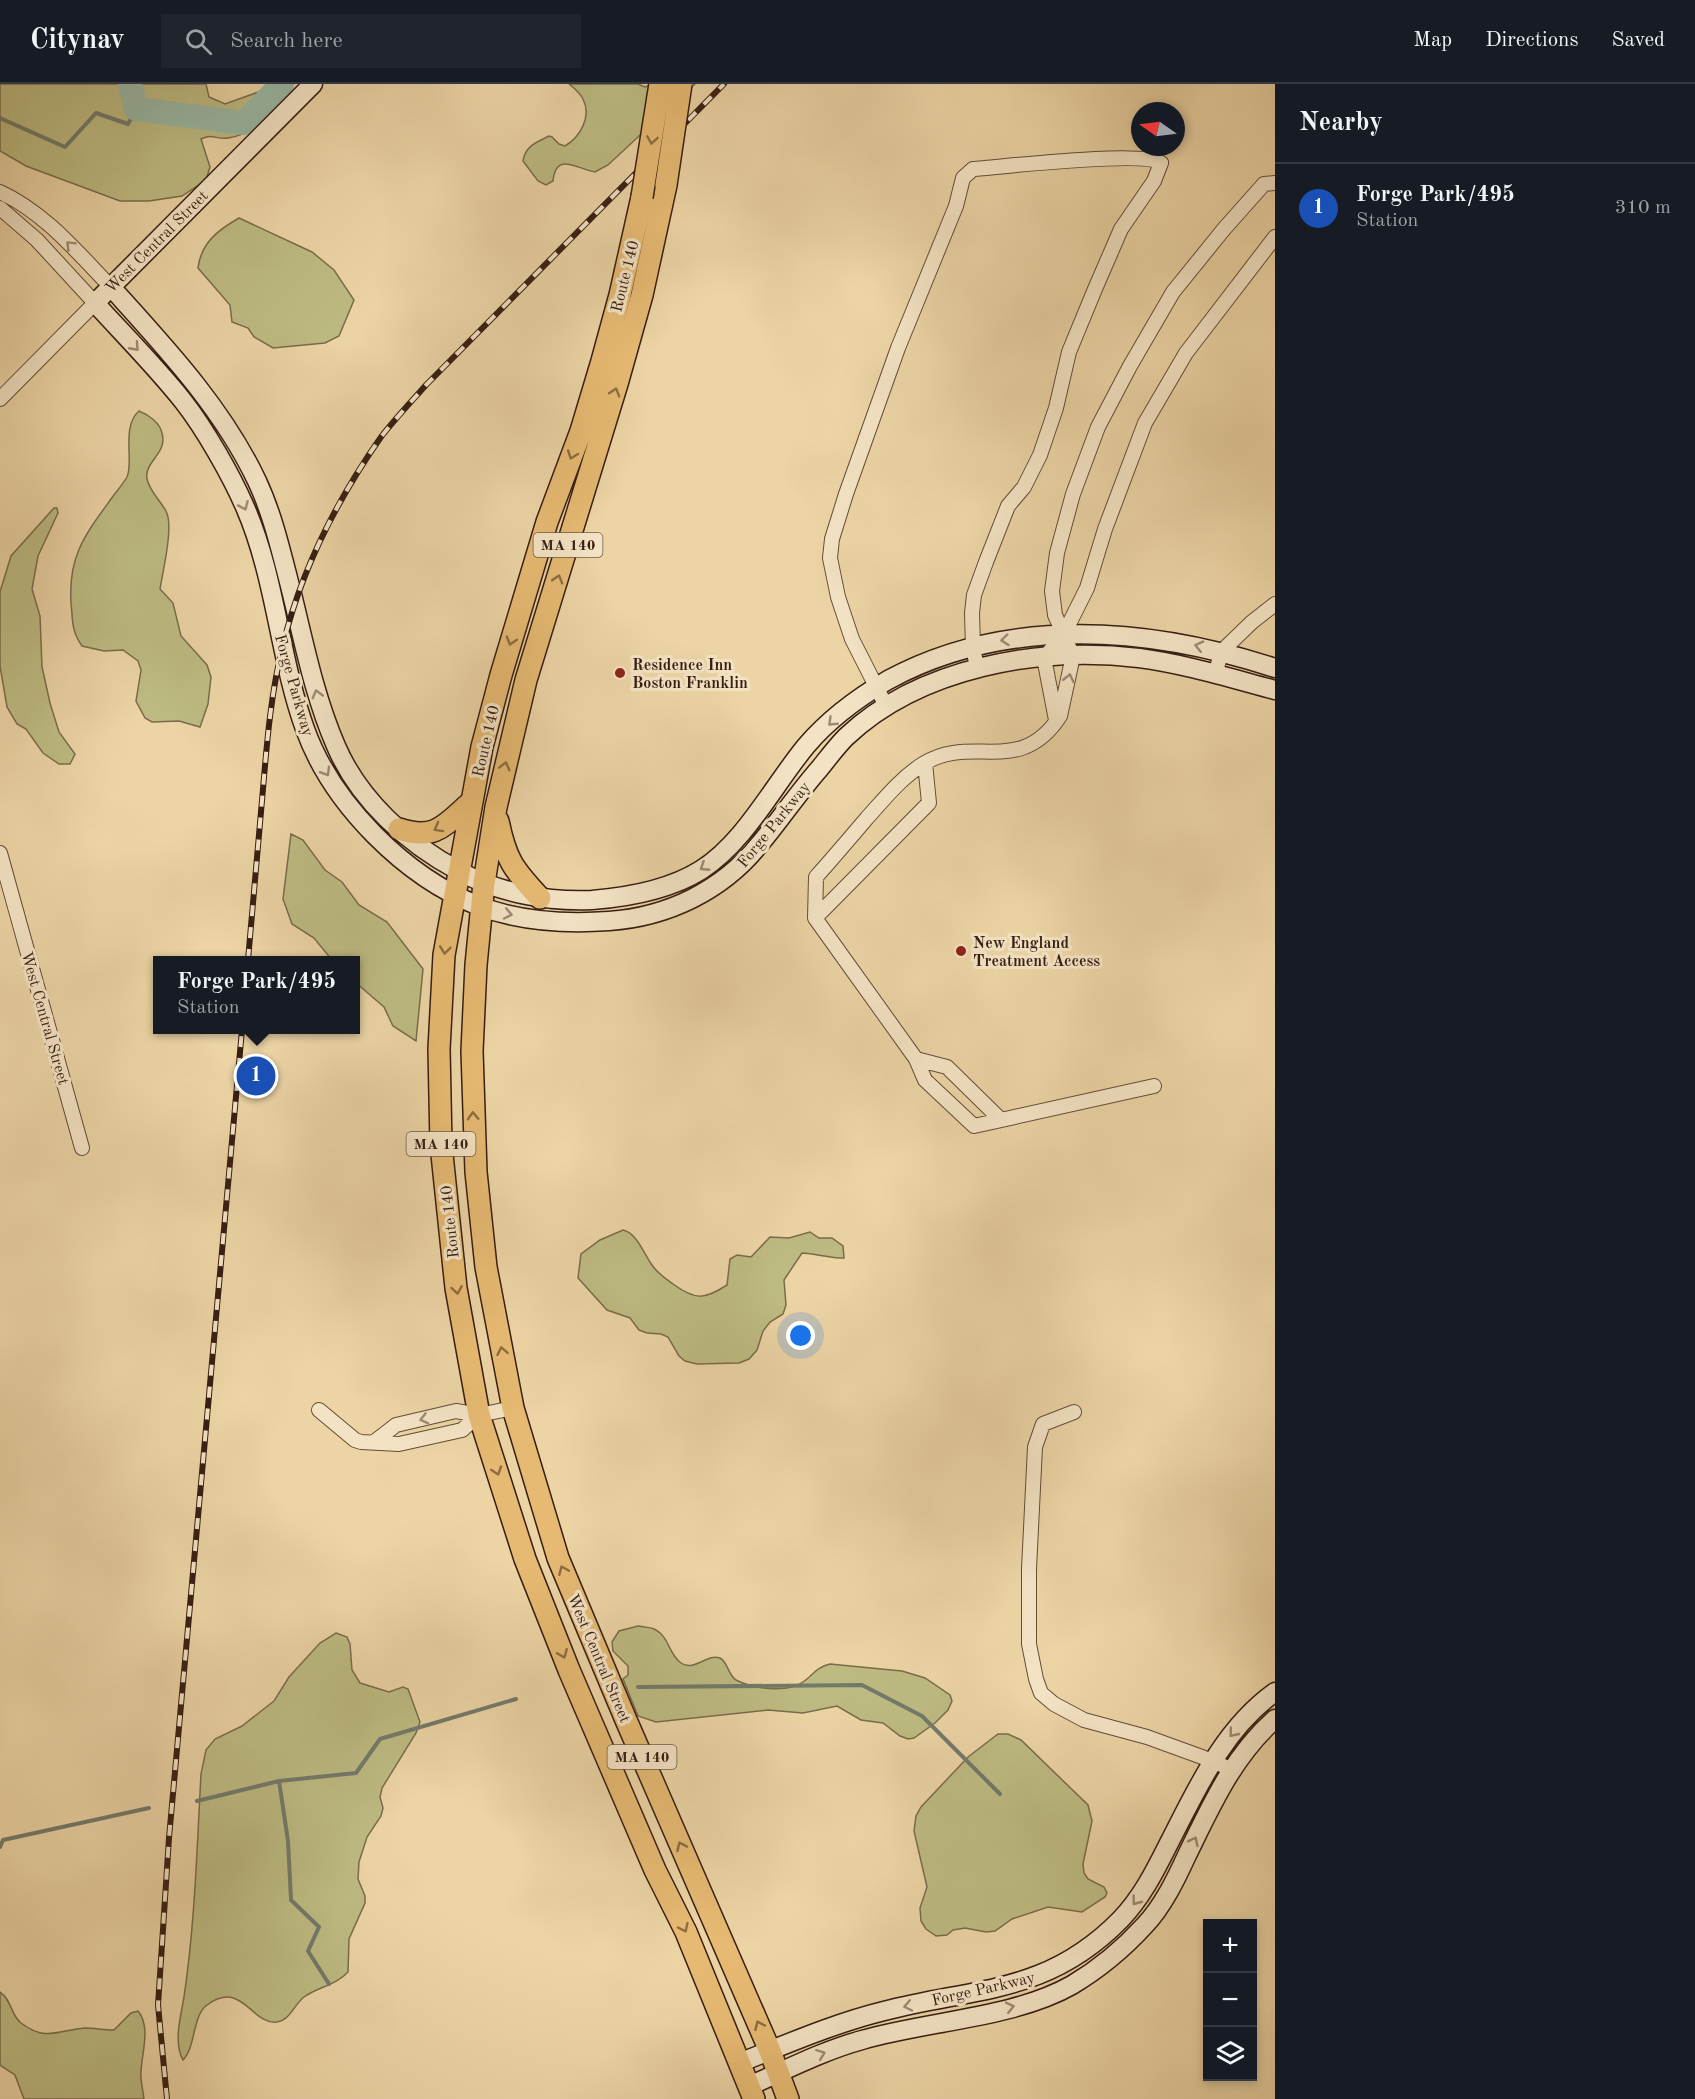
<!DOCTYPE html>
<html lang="en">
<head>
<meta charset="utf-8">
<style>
	body { margin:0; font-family:"Old Standard TT",serif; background:#20242c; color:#f1f3f6 }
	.controls { position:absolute; right:18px; bottom:18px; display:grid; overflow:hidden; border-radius:0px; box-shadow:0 3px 9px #0003 }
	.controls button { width:54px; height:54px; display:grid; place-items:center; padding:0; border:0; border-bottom:2px solid #363941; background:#171b24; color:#f1f3f6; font:30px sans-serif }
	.compass { position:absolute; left:1131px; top:18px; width:54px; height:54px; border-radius:50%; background:#171b24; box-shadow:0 3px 9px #0003; rotate:284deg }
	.you { position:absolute; left:801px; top:1252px; width:21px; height:21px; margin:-15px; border:4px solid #fff; border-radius:50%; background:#1a73e8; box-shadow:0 0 0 9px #1a73e833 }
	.badge { display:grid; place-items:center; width:39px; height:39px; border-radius:50%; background:#d93025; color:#fff; font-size:20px; font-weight:700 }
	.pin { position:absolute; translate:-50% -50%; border:3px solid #fff; box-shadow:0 2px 6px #0006 }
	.popup { position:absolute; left:153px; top:872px; width:207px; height:78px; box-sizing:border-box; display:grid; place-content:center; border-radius:0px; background:#171b24; filter:drop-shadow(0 2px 4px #0005); font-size:20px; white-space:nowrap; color:#9ea1a6 }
	.popup b { font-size:22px; color:#f1f3f6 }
	.popup::after { content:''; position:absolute; left:50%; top:100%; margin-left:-12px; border:12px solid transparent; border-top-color:#171b24 }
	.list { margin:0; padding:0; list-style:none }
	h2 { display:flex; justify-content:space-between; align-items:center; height:78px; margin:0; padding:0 24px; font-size:26px }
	h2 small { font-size:20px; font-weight:400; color:#9ea1a6 }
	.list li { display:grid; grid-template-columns:39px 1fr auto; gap:18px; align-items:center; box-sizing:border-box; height:90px; padding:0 24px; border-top:2px solid #363941 }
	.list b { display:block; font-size:22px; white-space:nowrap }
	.list p { margin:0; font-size:20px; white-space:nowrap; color:#9ea1a6 }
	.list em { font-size:20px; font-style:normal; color:#9ea1a6 }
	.icon { flex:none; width:33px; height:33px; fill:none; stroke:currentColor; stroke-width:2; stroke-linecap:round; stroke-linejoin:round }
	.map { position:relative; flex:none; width:1275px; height:2015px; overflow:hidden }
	header { display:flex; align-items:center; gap:36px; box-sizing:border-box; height:84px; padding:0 30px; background:#171b24; border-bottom:2px solid #363941 }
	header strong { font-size:28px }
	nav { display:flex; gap:33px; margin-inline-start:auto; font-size:21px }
	.search { width:420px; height:54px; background:#20242c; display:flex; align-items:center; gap:15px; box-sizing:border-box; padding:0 21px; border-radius:0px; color:#9ea1a6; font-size:22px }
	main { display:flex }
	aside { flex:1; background:#171b24 }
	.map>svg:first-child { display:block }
</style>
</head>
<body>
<header>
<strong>Citynav</strong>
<div class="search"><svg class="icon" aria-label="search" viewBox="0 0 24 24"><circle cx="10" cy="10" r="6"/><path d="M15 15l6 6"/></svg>Search here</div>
<nav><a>Map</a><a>Directions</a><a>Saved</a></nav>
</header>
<main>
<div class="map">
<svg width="1275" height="2015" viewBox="0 0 1275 2015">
	<rect width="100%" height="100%" fill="#ecd4a5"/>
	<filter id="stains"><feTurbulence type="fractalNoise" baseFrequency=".00333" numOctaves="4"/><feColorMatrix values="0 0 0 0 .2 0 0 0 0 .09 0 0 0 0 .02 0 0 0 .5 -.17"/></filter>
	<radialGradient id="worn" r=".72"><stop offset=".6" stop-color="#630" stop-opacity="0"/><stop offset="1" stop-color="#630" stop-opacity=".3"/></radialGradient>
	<!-- green -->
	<path fill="#bdbb82" stroke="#7a6c4a" stroke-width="1.5" d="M0 0H206L209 13 225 20 264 6 283 12C267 30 253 51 228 54 216 56 213 49 201 55L210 83 206 96 182 112 149 117H120L26 82 0 67Z
		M569 0H638L645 3 654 0H695L608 81 595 88C577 85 556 67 553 97L546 101 538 97 523 77C525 62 537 58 549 52L552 53 559 60 565 62C580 53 592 33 583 15 580 9 574 4 569 0Z
		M239 134 312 168 334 186 354 216 339 252 325 259 273 264 254 253 248 244 232 238 230 221 198 184C201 159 218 146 239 134Z
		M139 327C149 331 160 339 162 349 168 370 144 377 147 395 150 408 160 416 166 427 174 442 163 486 160 505L173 519 181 552 207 581 211 593 208 620 200 643 179 637 152 638 145 634 136 617 141 586 138 577 123 566 104 567 82 562C71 546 73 537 71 519 68 472 85 451 111 415 116 408 123 400 127 393 134 379 121 342 139 327Z
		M54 424H57L58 429 38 472 32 505 40 532 42 583 50 619 59 648 75 670 70 680H59L43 669 26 645 17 640 7 623 0 582V508L11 472Z
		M291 750 303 756 325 786 342 798 359 821 387 838 423 885 416 957 393 942 384 923 355 898V876H332L314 854 292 840 283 815Z
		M623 1146C637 1149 644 1170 652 1181 657 1189 665 1194 673 1200 695 1216 704 1216 727 1201L730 1175 737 1171 751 1173 770 1153 789 1154 810 1148 819 1154H832L843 1162 844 1174C829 1174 817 1170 802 1169L784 1196 786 1221 783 1230 770 1238 763 1247 757 1266 749 1275 739 1279 697 1280 685 1277 679 1272 668 1253 661 1250 647 1249 639 1246 630 1234 607 1226 578 1194 581 1170 600 1156Z
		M638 1542C643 1543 652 1543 656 1546 669 1553 669 1571 681 1579 695 1588 707 1569 720 1574 728 1578 728 1591 736 1596 753 1605 788 1609 803 1598 813 1591 817 1583 830 1580L902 1587 925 1594 950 1611 952 1617 948 1626 935 1639 914 1654 908 1655 900 1652 883 1639 861 1636 837 1622 803 1629 768 1626 656 1638 638 1632 623 1595 628 1591V1582L613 1567 612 1558 619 1547Z
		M336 1549 347 1553 350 1560 352 1586 360 1599 389 1608 403 1603 408 1605 420 1638 416 1649 382 1704 380 1713 383 1724 381 1732 367 1753 359 1778 358 1795 365 1812V1819L349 1855 348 1888C336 1901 318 1903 304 1913 294 1921 290 1936 277 1938 251 1941 242 1895 207 1921 192 1932 196 1963 183 1976 173 1958 181 1932 184 1913 195 1839 197 1764 201 1690L206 1666 215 1655 242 1642 274 1617 289 1593 320 1559Z
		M998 1650H1008L1021 1656 1088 1721 1092 1737 1083 1780 1084 1789 1088 1795 1104 1803 1107 1809 1105 1813 1082 1828 1048 1823 1012 1835 995 1847 986 1848 965 1844 953 1846 947 1851 936 1852 926 1845 921 1837 920 1824 927 1803 914 1747 916 1732 921 1723 968 1673Z
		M0 1908C12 1916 10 1930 21 1939 46 1958 59 1946 85 1944 94 1944 104 1946 114 1946L131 1929 138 1927C151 1943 142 1968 141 1987 140 1996 143 2006 144 2015H24L15 1991 0 1981Z"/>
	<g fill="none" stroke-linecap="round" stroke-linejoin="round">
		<!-- stream -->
		<path stroke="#727a6b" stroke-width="4" d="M0 34 65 63 96 29 128 40 136 25
			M638 1603 862 1601 922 1632 1000 1710
			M279 1697 288 1757 291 1816 319 1843 308 1867 329 1900
			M197 1717 279 1697 356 1689 380 1655 516 1615
			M0 1763 3 1756 149 1724"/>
		<!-- river -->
		<path stroke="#99b8a6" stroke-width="24" d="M130 0 136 25 244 39 282 0"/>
		<defs>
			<path id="street" d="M0 108C44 128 78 169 111 203
				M0 124 37 156 95 219 0 315
				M1215 590 1222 567 1252 538 1275 520
				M886 622 852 555 838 513 830 474 832 455 846 410 898 264 956 122 963 94 973 85C1003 83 1143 66 1161 79L1154 97 1121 145 1095 205 1069 268 1056 324 1040 371 1024 403 1008 422 986 478 974 511 972 529 973 563 977 584
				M1056 636 1044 574 1064 550 1087 504 1105 445 1145 339 1186 269 1275 153
				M0 769 82 1064
				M815 834 929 719 925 679
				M916 975 947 983 1001 1036
				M1154 1002 974 1042 925 996 916 975 815 834 816 793C833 774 850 754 867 734 885 714 901 694 923 680 972 649 1020 694 1060 632L1073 572 1055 531 1052 507 1057 469 1073 410 1098 343 1130 282 1173 208 1224 145 1264 100 1275 99
				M319 1326 355 1356 361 1358 399 1360 462 1346 479 1331
				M1074 1328 1043 1340 1035 1363 1029 1485V1560L1036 1595 1041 1609 1054 1620 1084 1636 1147 1653 1213 1677 1232 1686
				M374 1358 396 1341 456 1327 479 1331 513 1324"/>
			<path id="secondary" d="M313 0 95 219C125 252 156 283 183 317 205 345 231 391 245 423 276 494 279 573 305 645 332 720 405 793 479 822 519 837 567 840 609 837 667 833 722 807 759 761 780 736 798 709 820 684 828 674 837 662 846 653 920 583 1041 562 1139 574 1185 580 1230 594 1275 606
				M111 203C165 263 222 323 257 397 272 429 280 463 289 498 303 553 313 609 336 662 359 716 408 760 459 787 499 809 547 818 592 816 630 813 669 806 701 786 745 758 773 702 806 662 828 636 859 613 888 596 1008 531 1150 543 1275 584
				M739 1979C787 1960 835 1939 884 1927 977 1903 1048 1910 1121 1835 1141 1814 1154 1789 1167 1763 1196 1707 1222 1646 1275 1608
				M749 2002C786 1986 822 1967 862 1956 927 1937 1014 1934 1072 1901 1099 1885 1124 1864 1145 1841 1163 1822 1176 1795 1187 1771 1211 1722 1233 1672 1275 1635"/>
			<path id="primary" d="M666 101 642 211 617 300 526 596 496 723 484 799 476 881 472 967 476 1088 486 1183 513 1324 558 1474 626 1636 770 1967 788 2015
				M642 113 620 211 602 277 581 347 547 438 501 591 482 663 444 871 439 965 441 1061 456 1204 479 1331 525 1475 569 1586 655 1786 686 1848 754 2015
				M498 737C506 776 513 785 540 814
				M399 745C435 757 445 741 470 719"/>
		</defs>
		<!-- street casing -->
		<use href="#street" stroke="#644c38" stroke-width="16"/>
		<!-- secondary casing -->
		<use href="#secondary" stroke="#371e13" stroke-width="21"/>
		<!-- primary casing -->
		<use href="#primary" stroke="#371e13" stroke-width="24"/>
		<!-- street -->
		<use href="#street" stroke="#f3e3c4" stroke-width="14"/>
		<!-- secondary -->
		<use href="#secondary" stroke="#f3e3c4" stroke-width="18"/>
		<!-- primary -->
		<use href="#primary" stroke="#e6ba72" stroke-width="21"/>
		<defs>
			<path id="rail" d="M248 876C253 819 258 762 263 705 267 657 271 608 283 561 301 486 337 416 381 353 395 335 411 318 426 301L724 0
				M167 2015 158 1921 169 1754 242 946"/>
		</defs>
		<!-- rail casing -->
		<use href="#rail" stroke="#371e13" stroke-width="6"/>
		<!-- rail -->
		<use href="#rail" stroke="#f3e3c4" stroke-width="4" stroke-dasharray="11" stroke-linecap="butt"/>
		<defs>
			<path id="primary-bridge" d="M666 101 681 0
				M642 113 660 0"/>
		</defs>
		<!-- primary-bridge casing -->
		<use href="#primary-bridge" stroke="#371e13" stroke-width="24" stroke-linecap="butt"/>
		<!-- primary-bridge -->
		<use href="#primary-bridge" stroke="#e6ba72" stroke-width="21"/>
	</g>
	<!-- one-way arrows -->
	<defs><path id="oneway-chevron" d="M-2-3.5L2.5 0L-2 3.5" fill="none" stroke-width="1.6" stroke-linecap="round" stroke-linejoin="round" transform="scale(1.5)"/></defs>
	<g stroke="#8e6c42">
		<use href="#oneway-chevron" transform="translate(652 56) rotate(99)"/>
		<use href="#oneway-chevron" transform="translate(615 308) rotate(-73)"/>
		<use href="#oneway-chevron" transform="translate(572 371) rotate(110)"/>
		<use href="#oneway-chevron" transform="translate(558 495) rotate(-73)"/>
		<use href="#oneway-chevron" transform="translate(511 557) rotate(107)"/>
		<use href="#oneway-chevron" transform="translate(505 682) rotate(-76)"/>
		<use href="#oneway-chevron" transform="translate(438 744) rotate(151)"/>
		<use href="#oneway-chevron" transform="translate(445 866) rotate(97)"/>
		<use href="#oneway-chevron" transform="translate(473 1032) rotate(-92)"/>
		<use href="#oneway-chevron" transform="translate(457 1206) rotate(81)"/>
		<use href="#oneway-chevron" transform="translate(502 1267) rotate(-101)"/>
		<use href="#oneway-chevron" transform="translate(497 1387) rotate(72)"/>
		<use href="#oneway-chevron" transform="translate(563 1486) rotate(-113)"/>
		<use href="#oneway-chevron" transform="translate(563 1570) rotate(68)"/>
		<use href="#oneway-chevron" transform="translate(681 1762) rotate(-114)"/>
		<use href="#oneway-chevron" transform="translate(684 1844) rotate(65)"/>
		<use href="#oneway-chevron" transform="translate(759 1941) rotate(-114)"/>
	</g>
	<g stroke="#9e8a74">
		<use href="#oneway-chevron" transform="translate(70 161) rotate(-135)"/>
		<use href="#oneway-chevron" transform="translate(135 263) rotate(48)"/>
		<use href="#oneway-chevron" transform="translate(244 422) rotate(66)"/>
		<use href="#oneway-chevron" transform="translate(1005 556) rotate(174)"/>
		<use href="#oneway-chevron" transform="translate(1199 562) rotate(-167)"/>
		<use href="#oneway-chevron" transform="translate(1069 594) rotate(-77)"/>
		<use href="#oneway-chevron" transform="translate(317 610) rotate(-105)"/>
		<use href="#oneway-chevron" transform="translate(832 638) rotate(137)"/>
		<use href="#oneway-chevron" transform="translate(326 688) rotate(59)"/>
		<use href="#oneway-chevron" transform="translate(704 783) rotate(147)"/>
		<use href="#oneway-chevron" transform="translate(508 830) rotate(12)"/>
		<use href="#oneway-chevron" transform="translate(424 1335) rotate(166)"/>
		<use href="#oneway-chevron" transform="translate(1233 1649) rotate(129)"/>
		<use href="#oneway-chevron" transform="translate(1194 1757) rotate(-64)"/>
		<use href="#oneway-chevron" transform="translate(1136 1817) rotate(127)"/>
		<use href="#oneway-chevron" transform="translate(908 1922) rotate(168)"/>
		<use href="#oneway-chevron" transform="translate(1010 1923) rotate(-13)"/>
		<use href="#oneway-chevron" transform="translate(821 1970) rotate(-21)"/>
	</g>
	<!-- markers -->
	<g fill="#8f2418" stroke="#f3e3c4" stroke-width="2">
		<circle cx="620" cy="589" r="6"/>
		<circle cx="961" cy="867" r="6"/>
	</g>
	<g text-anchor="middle" stroke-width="6" stroke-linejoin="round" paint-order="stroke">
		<!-- shield labels -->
		<g fill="#f3e3c4" stroke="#6f5948" stroke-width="1.5">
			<rect x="533.5" y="449" width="69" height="24" rx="4.5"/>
			<rect x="406.5" y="1048" width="69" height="24" rx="4.5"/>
			<rect x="607.5" y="1661" width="69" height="24" rx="4.5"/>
		</g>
		<g font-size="15" font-weight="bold" fill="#371e13">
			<text x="568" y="466">MA 140</text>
			<text x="441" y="1065">MA 140</text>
			<text x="642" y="1678">MA 140</text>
		</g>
		<!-- street labels -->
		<g font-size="16" fill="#371e13" stroke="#f3e3c4">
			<text transform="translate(156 157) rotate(-45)" y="6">West Central Street</text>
			<text transform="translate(624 192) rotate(-76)" y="6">Route 140</text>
			<text transform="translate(295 601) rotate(74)" y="6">Forge Parkway</text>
			<text transform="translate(485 657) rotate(-77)" y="6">Route 140</text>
			<text transform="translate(773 740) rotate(-51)" y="6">Forge Parkway</text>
			<text transform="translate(46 934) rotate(74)" y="6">West Central Street</text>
			<text transform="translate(449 1138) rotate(-96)" y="6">Route 140</text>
			<text transform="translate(600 1574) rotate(67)" y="6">West Central Street</text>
			<text transform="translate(983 1904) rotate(-13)" y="6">Forge Parkway</text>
		</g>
		<!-- poi labels -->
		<g font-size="16" font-weight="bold" fill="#371e13" stroke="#f3e3c4" text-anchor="start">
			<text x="632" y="586">Residence Inn<tspan x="632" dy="18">Boston Franklin</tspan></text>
			<text x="973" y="864">New England<tspan x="973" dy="18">Treatment Access</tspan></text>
		</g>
	</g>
	<rect width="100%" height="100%" filter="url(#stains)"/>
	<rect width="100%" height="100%" fill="url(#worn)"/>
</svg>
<div class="controls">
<button>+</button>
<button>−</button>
<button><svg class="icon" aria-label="layers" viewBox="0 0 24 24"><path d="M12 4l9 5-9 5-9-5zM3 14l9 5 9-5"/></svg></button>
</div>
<svg class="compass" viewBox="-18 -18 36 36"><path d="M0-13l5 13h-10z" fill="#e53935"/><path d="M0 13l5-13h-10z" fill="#9ea1a6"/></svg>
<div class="you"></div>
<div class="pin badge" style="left:256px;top:992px;background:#1a4fb4">1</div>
<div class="popup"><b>Forge Park/495</b>Station</div>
</div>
<aside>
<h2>Nearby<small></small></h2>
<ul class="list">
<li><span class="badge" style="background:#1a4fb4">1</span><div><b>Forge Park/495</b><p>Station</p></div><em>310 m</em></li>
</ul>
</aside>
</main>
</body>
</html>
